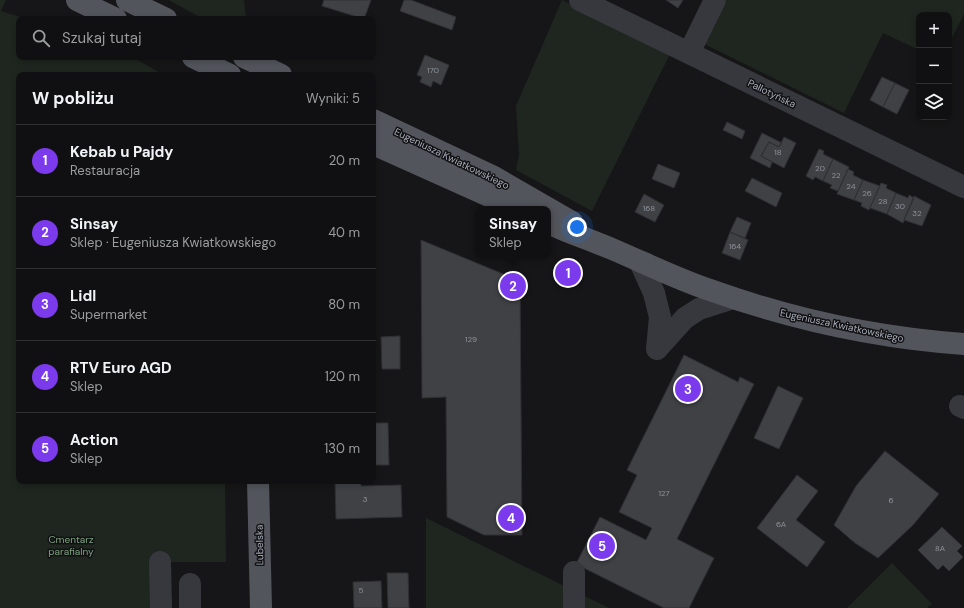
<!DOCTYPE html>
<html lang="pl">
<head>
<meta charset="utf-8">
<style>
	body { margin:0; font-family:"DM Sans",sans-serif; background:#19191b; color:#f1f3f6 }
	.controls { position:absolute; right:12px; top:12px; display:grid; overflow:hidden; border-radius:8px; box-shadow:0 2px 6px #0003 }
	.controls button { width:36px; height:36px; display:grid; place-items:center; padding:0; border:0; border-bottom:1px solid #303032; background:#101012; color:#f1f3f6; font:20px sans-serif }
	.you { position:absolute; left:577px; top:227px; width:14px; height:14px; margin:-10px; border:3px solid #fff; border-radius:50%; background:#1a73e8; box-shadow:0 0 0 6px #1a73e833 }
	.badge { display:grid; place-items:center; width:26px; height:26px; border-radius:50%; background:#7c3aed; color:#fff; font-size:13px; font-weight:700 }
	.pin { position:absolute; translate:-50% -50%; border:2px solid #fff; box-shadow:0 1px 4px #0006 }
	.popup { position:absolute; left:475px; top:206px; width:76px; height:52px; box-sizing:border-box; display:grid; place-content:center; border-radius:8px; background:#101012; filter:drop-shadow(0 1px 3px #0005); font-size:13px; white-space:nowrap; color:#9c9d9f }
	.popup b { font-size:15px; color:#f1f3f6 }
	.popup::after { content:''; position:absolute; left:50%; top:100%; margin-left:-8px; border:8px solid transparent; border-top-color:#101012 }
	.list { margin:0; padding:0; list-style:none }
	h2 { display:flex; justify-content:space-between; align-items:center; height:52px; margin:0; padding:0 16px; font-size:17px }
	h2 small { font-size:13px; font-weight:400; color:#9c9d9f }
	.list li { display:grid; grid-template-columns:26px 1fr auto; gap:12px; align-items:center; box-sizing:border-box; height:72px; padding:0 16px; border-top:1px solid #303032 }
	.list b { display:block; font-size:15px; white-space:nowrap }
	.list p { margin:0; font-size:13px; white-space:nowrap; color:#9c9d9f }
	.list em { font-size:13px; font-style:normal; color:#9c9d9f }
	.icon { flex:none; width:22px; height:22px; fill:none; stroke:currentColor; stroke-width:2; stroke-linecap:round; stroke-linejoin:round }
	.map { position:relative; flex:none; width:964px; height:608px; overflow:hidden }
	.search { position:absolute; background:#101012; box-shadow:0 2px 6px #0003; left:16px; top:16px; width:360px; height:44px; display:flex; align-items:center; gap:10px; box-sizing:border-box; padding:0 14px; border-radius:8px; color:#9c9d9f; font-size:15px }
	.panel { position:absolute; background:#101012; box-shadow:0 2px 6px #0003; left:16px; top:72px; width:360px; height:412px; border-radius:8px }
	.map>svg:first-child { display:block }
</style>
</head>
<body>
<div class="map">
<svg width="964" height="608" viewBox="0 0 964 608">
	<rect width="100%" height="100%" fill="#161618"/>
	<!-- green -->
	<path fill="#1e261f" d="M0 0H6L1 11 26 19H19V57H132L164 75H19V481H225L226 562H153V608H0Z
		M169 0H244L246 19H203Z
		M562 0 671 52 592 211 516 170 519 155 516 106Z
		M725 0H964V14L949 44V15H919V50L883 33 844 113 704 44Z
		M426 518 609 608H426Z
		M892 563 932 604 927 608H847Z"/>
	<!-- building -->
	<path fill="#404145" stroke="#303034" d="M324 0H371L364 19 322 6Z
		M404 0H411L456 17 452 30 400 11Z
		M666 0H683L678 8Z
		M425 55 449 65 441 85 433 81 431 87 420 82 422 77 417 75Z
		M882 77 895 83 883 107 870 100Z
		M895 83 909 90 897 114 883 107Z
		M727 122 745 131 742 139 723 130Z
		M762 133 782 143 779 147 769 142 761 156 772 162 770 168 750 158Z
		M784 137 796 143 784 168 761 156 769 142 779 147Z
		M819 149 824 151 823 154 833 159 823 181 815 177 813 180 806 176Z
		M833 159 849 167 838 191 830 188 832 185 823 181Z
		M658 164 680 173 674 188 652 179Z
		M848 169 854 172 853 175 863 180 854 200 837 194Z
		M752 178 782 193 776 207 745 191Z
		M863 180 880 186 869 210 861 206 862 203 854 200Z
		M881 183 887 185 886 188 896 193 887 214 870 208Z
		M896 193 908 198 909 195 914 198 903 223 887 214Z
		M644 194 664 205 655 222 635 212Z
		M914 196 931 205 922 226 904 220Z
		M737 217 751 223 745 238 730 232Z
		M730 232 748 240 740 260 722 253Z
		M421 240 520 281 522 535H484L447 517 446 397 422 398Z
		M400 336V369H382L381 337Z
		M684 355 738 382 740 377 754 384 677 539 714 558 689 608H664L576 564 600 517 646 540 652 528 619 512 637 475 627 470Z
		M778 386 803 398 779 449 754 438Z
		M373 423H388L389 465H373Z
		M885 451 939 494 913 525 878 558 855 543 834 525 856 486Z
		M797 475 818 491 796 520 825 542 807 567 757 528Z
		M335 481H361V486L401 485 402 517 336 519Z
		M942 527 962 546 957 551 963 557 949 571 943 565 938 570 918 550Z
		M387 573H408L409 608H388Z
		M381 581 382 608H354L353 582Z"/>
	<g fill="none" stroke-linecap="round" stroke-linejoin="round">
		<!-- minor -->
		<path stroke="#37383d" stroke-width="22" d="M580 0 964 187
			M689 53 715 0
			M640 262 654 293 660 317 657 349
			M657 349 685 318 699 309 733 298
			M960 406 964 408
			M160 562 161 608
			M574 572V608
			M190 584V608"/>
		<!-- major -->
		<path stroke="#53555c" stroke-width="22" d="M77 0 116 19
			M127 0 166 19
			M193 57 230 75
			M244 57 281 75
			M373 120 494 177 572 222
			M373 144 518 209
			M548 223C569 233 591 240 612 249 645 263 677 279 710 290 791 319 878 338 964 344
			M258 481 261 608"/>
	</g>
	<g text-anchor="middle" stroke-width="3" stroke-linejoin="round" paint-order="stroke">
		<!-- number labels -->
		<g font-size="8" fill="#8e929b">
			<text x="433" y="73">170</text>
			<text x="778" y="155">18</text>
			<text x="820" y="171">20</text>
			<text x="836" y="178">22</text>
			<text x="851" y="189">24</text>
			<text x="867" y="196">26</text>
			<text x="883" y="204">28</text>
			<text x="900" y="209">30</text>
			<text x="649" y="211">168</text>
			<text x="917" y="216">32</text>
			<text x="735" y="249">164</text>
			<text x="471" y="342">129</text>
			<text x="664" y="496">127</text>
			<text x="365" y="502">3</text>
			<text x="891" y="503">6</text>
			<text x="781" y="527">6A</text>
			<text x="940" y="551">8A</text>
			<text x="361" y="593">5</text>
		</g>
		<!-- street labels -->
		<g font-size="10" fill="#a8adb8" stroke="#111113">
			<text transform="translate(772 93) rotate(26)" y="4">Pallotyńska</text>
			<text transform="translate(452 158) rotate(26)" y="4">Eugeniusza Kwiatkowskiego</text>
			<text transform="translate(842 325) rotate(12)" y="4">Eugeniusza Kwiatkowskiego</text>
			<text transform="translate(259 545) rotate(-91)" y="4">Lubelska</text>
		</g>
		<!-- park labels -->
		<g font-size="10" fill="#7fa381" stroke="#111113">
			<text x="71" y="543">Cmentarz<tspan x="71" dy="12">parafialny</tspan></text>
		</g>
	</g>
</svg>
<div class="controls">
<button>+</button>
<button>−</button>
<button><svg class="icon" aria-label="layers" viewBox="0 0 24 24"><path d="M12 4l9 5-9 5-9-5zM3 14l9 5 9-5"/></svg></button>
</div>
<div class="you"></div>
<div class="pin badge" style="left:568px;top:273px">1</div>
<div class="pin badge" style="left:513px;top:286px">2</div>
<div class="popup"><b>Sinsay</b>Sklep</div>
<div class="pin badge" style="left:688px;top:389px">3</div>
<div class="pin badge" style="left:511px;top:518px">4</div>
<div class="pin badge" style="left:602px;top:546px">5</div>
<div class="search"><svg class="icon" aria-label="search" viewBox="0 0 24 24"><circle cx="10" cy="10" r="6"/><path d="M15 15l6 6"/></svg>Szukaj tutaj</div>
<section class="panel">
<h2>W pobliżu<small>Wyniki: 5</small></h2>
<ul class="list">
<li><span class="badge">1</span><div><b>Kebab u Pajdy</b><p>Restauracja</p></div><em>20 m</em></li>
<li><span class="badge">2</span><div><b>Sinsay</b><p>Sklep · Eugeniusza Kwiatkowskiego</p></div><em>40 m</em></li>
<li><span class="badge">3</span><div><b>Lidl</b><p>Supermarket</p></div><em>80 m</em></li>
<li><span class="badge">4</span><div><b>RTV Euro AGD</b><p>Sklep</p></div><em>120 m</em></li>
<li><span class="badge">5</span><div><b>Action</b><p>Sklep</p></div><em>130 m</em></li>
</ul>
</section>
</div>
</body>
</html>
